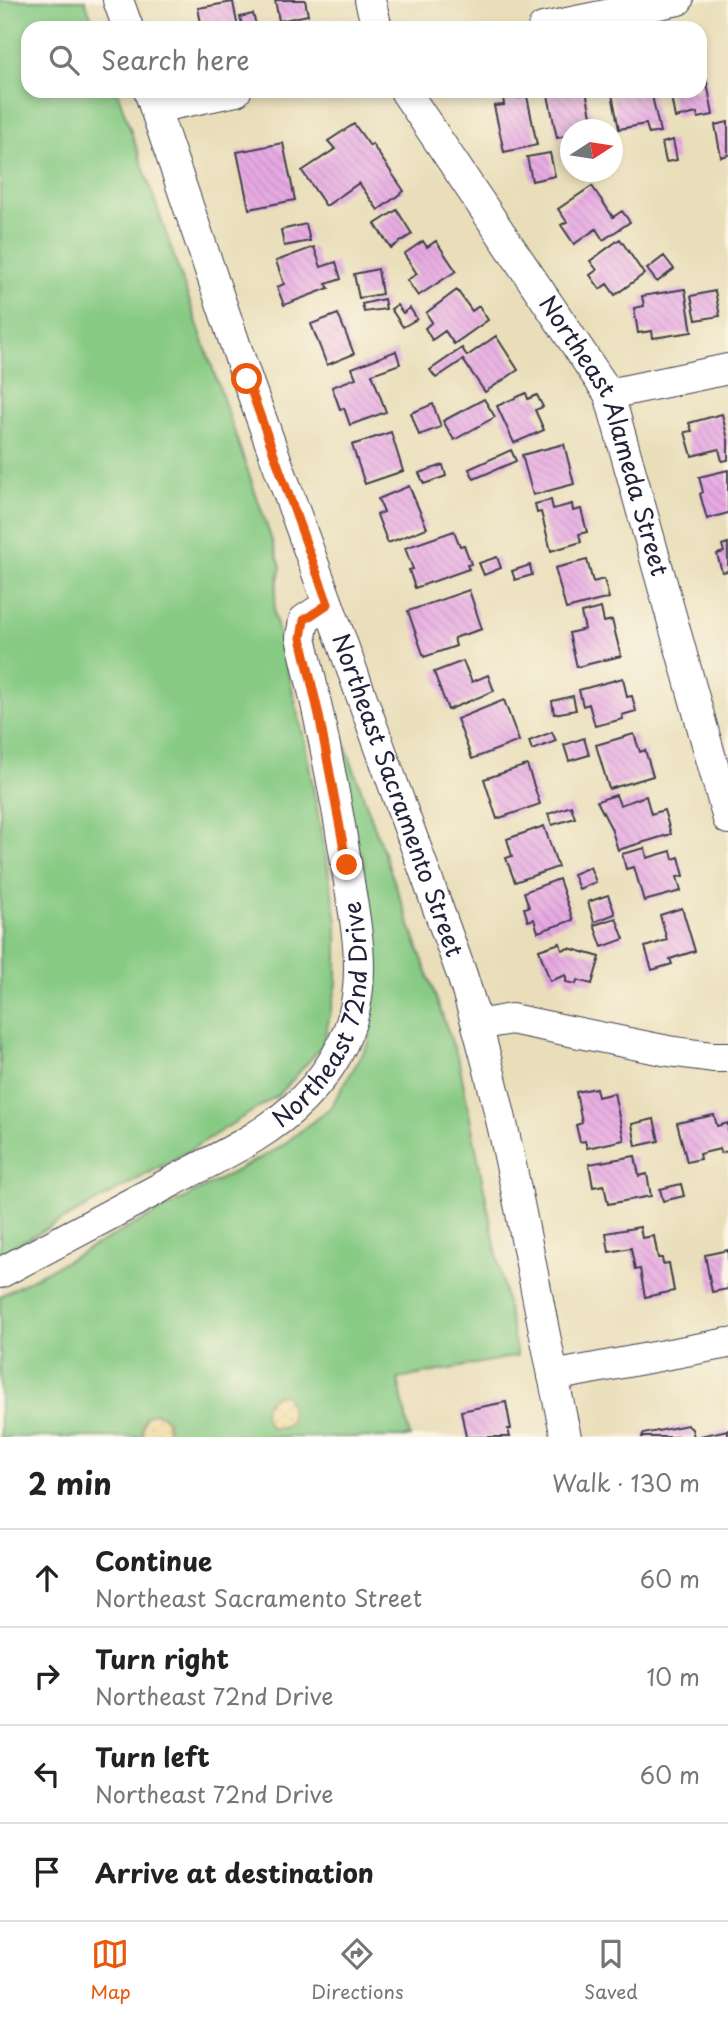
<!DOCTYPE html>
<html lang="en">
<head>
<meta charset="utf-8">
<style>
	body { margin:0; font-family:"Playpen Sans",sans-serif; background:#f2f2f2; color:#222 }
	.compass { position:absolute; left:560px; top:119px; width:63px; height:63px; border-radius:50%; background:#fff; box-shadow:0 4px 10px #0003; rotate:78deg }
	.stop { position:absolute; width:21px; height:21px; margin:-16px; border:5px solid #ea580c; border-radius:50%; background:#fff }
	.stop.end { background:#ea580c; border-color:#fff; box-shadow:0 2px 7px #0008 }
	.list { margin:0; padding:0; list-style:none }
	h2 { display:flex; justify-content:space-between; align-items:center; height:91px; margin:0; padding:0 28px; font-size:30px }
	h2 small { font-size:23px; font-weight:400; color:#767676 }
	.list li { display:grid; grid-template-columns:46px 1fr auto; gap:21px; align-items:center; box-sizing:border-box; height:98px; padding:0 28px; border-top:2px solid #e0e0e0 }
	.list b { display:block; font-size:26px; white-space:nowrap }
	.list p { margin:0; font-size:23px; white-space:nowrap; color:#767676 }
	.list em { font-size:23px; font-style:normal; color:#767676 }
	.icon { flex:none; width:38px; height:38px; fill:none; stroke:currentColor; stroke-width:2; stroke-linecap:round; stroke-linejoin:round }
	.map { position:relative; flex:none; width:728px; height:1437px; overflow:hidden }
	.search { position:absolute; background:#fff; box-shadow:0 4px 10px #0003; left:21px; right:21px; top:21px; height:77px; display:flex; align-items:center; gap:18px; box-sizing:border-box; padding:0 24px; border-radius:21px; color:#767676; font-size:26px }
	.sheet { height:483px; background:#fff }
	nav { display:flex; justify-content:space-around; align-items:center; box-sizing:border-box; height:98px; border-top:2px solid #e0e0e0; background:#fff; font-size:19px; color:#767676 }
	nav a { display:grid; justify-items:center; gap:4px }
	nav .on { color:#ea580c }
	.map>svg:first-child { display:block }
</style>
</head>
<body>
<div class="map">
<svg width="728" height="1437" viewBox="0 0 728 1437">
	<defs>
		<pattern id="sand-dots" width="8" height="8" patternUnits="userSpaceOnUse" patternTransform="scale(1.75)"><rect width="8" height="8" fill="#eeda9e"/><path d="M2 2h.1M6 6h.1" fill="none" stroke="#ccbb89" stroke-width="1.8" stroke-linecap="round"/></pattern>
		<pattern id="building-back-hatch" width="6" height="6" patternUnits="userSpaceOnUse" patternTransform="scale(1.75)"><rect width="6" height="6" fill="#e6a8e2"/><path d="M-1 5l2 2M0 0l6 6M5-1l2 2" fill="none" stroke="#c590c3"/></pattern>
	</defs>
	<rect width="100%" height="100%" fill="#fcf5e5"/>
	<filter id="ink" filterUnits="userSpaceOnUse"><feTurbulence type="fractalNoise" baseFrequency=".0143" numOctaves="2"/><feDisplacementMap in="SourceGraphic" scale="14" xChannelSelector="R" yChannelSelector="G"/><feConvolveMatrix kernelMatrix="1 2 1 2 8 2 1 2 1" color-interpolation-filters="sRGB"/></filter>
	<filter id="wash" filterUnits="userSpaceOnUse"><feTurbulence type="fractalNoise" baseFrequency=".00686" numOctaves="4" result="noise"/><feDisplacementMap in="SourceGraphic" scale="28" xChannelSelector="R" yChannelSelector="G"/><feGaussianBlur stdDeviation="1.57" result="paint"/><feColorMatrix in="noise" values="0 0 0 0 0 0 0 0 0 0 0 0 0 0 0 0 0 1.4 0 .05"/><feComposite in="paint" operator="in"/></filter>
	<g filter="url(#wash)">
		<rect width="100%" height="100%" fill="#e9deb9"/>
		<!-- grass -->
		<path fill="#87ca84" stroke="#547660" stroke-width="2" d="M0 0H85L95 28H28V91H117L281 567 276 589 274 613 305 743 337 921V984L323 1045 280 1094 182 1155 0 1254Z
			M333 711 459 1062 517 1356 398 1379 410 1437H0V1296L279 1148 330 1108 369 1043 373 1000 369 920Z"/>
		<!-- sand -->
		<path fill="url(#sand-dots)" stroke="#887e6c" stroke-width="2" d="M277 1394 286 1395 290 1405 291 1421 283 1428H271C260 1415 262 1402 277 1394Z
			M153 1413 160 1414 167 1420 168 1437H143L142 1430 146 1416Z"/>
		<g id="blocks">
			<!-- building -->
			<path fill="url(#building-back-hatch)" d="M275 0H305L308 15 279 21Z
				M233 2 238 28H202L198 8Z
				M253 14 257 28H243L240 17Z
				M706 77 713 115 698 118 697 113 675 118 670 91H700V78Z
				M560 91H586L594 130H570V135L557 138 548 95Z
				M624 91H651L660 132 649 134 646 124 619 129 612 94Z
				M517 94 518 98 527 96 537 145 504 152 494 106 504 105 503 97Z
				M728 122V155L721 157 715 125Z
				M354 124 370 146 372 144 404 191 378 210 359 183 326 206 302 171 335 149 328 141Z
				M673 140 677 160 666 162 662 143Z
				M283 143 295 200 249 209 237 152Z
				M550 153 555 176 532 181 527 157Z
				M592 186 613 217 622 211 630 222 603 240 596 229 574 244 561 225 567 222 558 209Z
				M397 210 412 234 391 248 375 224Z
				M306 224 310 241 284 246 281 230Z
				M620 239 644 274 615 295 607 284 600 289 590 275 597 270 590 261Z
				M423 241 427 247 436 241 456 271 418 296 407 280 417 274 404 254Z
				M314 247 321 267 336 262 341 279 326 284 329 288 284 305 277 287 284 284 276 261Z
				M664 256 674 269 657 282 647 269Z
				M378 269 382 294 359 298 354 274Z
				M685 289 692 332 653 338 652 331 638 333 634 308 644 306 642 296Z
				M457 290 472 311 479 306 488 320 454 344 445 331 432 340 425 328 432 322 426 313Z
				M715 291 720 316 696 320 691 296Z
				M384 299 386 309 364 312 362 304Z
				M397 305 403 313 410 308 417 319 403 327 391 309Z
				M338 314 354 354 327 365 311 324Z
				M496 336 518 370 485 392 463 360 436 378 430 370 462 348 467 356Z
				M396 351 400 364 372 374 386 412 350 425 344 408 340 409 332 387 356 378 352 368Z
				M526 393 528 399 537 395 543 407 535 410 544 430 514 443 497 406Z
				M484 399 495 417 454 440 443 421Z
				M433 404 441 427 419 435 411 413Z
				M722 414 728 440V460L722 461 719 449 692 456 685 432 692 431 689 423Z
				M391 432 403 471 365 484 352 445Z
				M564 444 574 484 533 495 522 455Z
				M511 450 516 461 474 479 469 469Z
				M443 465 446 476 424 484 419 473Z
				M728 470V513L707 519 700 494 703 492 699 477Z
				M409 486 427 528 388 543 377 515 384 512 378 499Z
				M551 500 553 509 572 504 573 511 581 509 587 532 579 534 581 542 551 551 541 512 537 513 535 504Z
				M454 531 460 546 464 545 471 564 467 565 469 569 415 588 409 570 413 569 405 548Z
				M728 543V571L722 572 717 554 724 552 722 545Z
				M497 557 501 568 484 575 479 563Z
				M587 560 593 582 604 579 609 598 566 609 555 568Z
				M530 565 532 575 515 580 512 571Z
				M469 590 482 629 454 638 456 646 424 657 408 611Z
				M601 608 604 622 612 620 621 656 577 667 569 633 585 629 581 613Z
				M463 661 472 682 488 675 494 691 448 710 434 672Z
				M623 678 627 697 632 696 636 711 622 715 623 719 595 726 589 704 583 706 579 690Z
				M573 696 576 710 554 714 552 701Z
				M504 700 519 741 472 759 457 719Z
				M552 732 556 741 532 750 529 741Z
				M634 734 640 752 645 750 653 776 609 789 596 745Z
				M584 738 589 755 569 761 564 745Z
				M527 765 540 804 497 819 484 779Z
				M616 795 620 805 646 796 651 814 664 810 671 834 618 850 611 828 597 801Z
				M571 806 575 818 552 825 548 814Z
				M544 826 558 867 515 882 506 858 512 856 507 839Z
				M645 848 647 858 671 851 673 859 679 857 684 876 677 877 681 891 644 901 634 867 626 869 622 854Z
				M590 867 596 882 579 889 573 874Z
				M559 879 573 920 538 932 534 919 528 921 524 908 529 907 524 892Z
				M608 895 615 914 594 922 588 902Z
				M682 908 695 951 670 959 672 964 652 970 645 947 667 940 660 915Z
				M616 918 624 939 602 947 594 925Z
				M560 943 562 950 569 948 600 957 592 984 577 980 576 984 566 982V975L550 981 539 950Z
				M596 1088 598 1097 614 1093 624 1140 587 1148 585 1141 580 1142 576 1125 582 1123 576 1092Z
				M714 1115 717 1126 728 1123V1151L721 1153 720 1149 699 1154 700 1159 687 1162 677 1123Z
				M654 1119 659 1141 636 1146 632 1124Z
				M635 1156 639 1176 647 1174 651 1196 608 1204 604 1185 593 1187 589 1164Z
				M681 1184 684 1196 663 1201 660 1189Z
				M640 1227 642 1238 654 1236 658 1258H662L663 1264 669 1263 674 1291 645 1297 640 1269 635 1270 631 1248 609 1252 606 1233Z
				M728 1250V1289L712 1292 705 1255Z
				M506 1402 511 1429H508L510 1437H466L461 1411Z
				M687 1425 692 1429 694 1437H642L643 1434Z
				M728 1430V1437H700V1436Z"/>
		</g>
	</g>
	<g filter="url(#ink)">
		<use href="#blocks" fill-opacity="0" stroke="#403e4e" stroke-width="2"/>
		<g fill="none" stroke-linecap="round" stroke-linejoin="round">
			<defs>
				<g id="street">
					<path d="M118 0 128 28"/>
					<path d="M370 0 377 28"/>
					<path d="M543 28 678 0"/>
					<path id="s1" d="M149 91 247 379 462 975C510 1125 532 1283 566 1437"/>
					<path id="s2" d="M405 91 609 394 728 819"/>
					<path d="M155 108 236 91"/>
					<path d="M609 394 728 369"/>
					<path d="M478 1025 511 1019 668 1051 713 1057H728"/>
					<path id="s3" d="M0 1273C58 1242 116 1211 173 1181 218 1157 267 1136 303 1099 328 1074 347 1043 355 1008 364 966 356 924 349 882 337 800 320 718 301 637L304 620 328 604"/>
					<path d="M553 1376 728 1343"/>
				</g>
			</defs>
			<!-- street casing -->
			<use href="#street" stroke="#403e4e" stroke-width="32"/>
			<!-- street -->
			<use href="#street" stroke="#fff" stroke-width="30"/>
		</g>
	</g>
	<g fill="none" stroke-linecap="round" stroke-linejoin="round" filter="url(#ink)">
		<!-- route -->
		<path stroke="#ea580c" stroke-width="9" d="M247 379 328 604 304 620 301 638 319 715 347 865"/>
	</g>
	<g text-anchor="middle" stroke-width="5" stroke-linejoin="round" paint-order="stroke">
		<!-- street labels -->
		<g font-size="24" fill="#22223b" stroke="#fcf5e5">
			<text dy="8" stroke="none"><textPath href="#s2" startOffset="402">Northeast Alameda Street</textPath></text>
			<text dy="8" stroke="none"><textPath href="#s1" startOffset="747">Northeast Sacramento Street</textPath></text>
			<text dy="8" stroke="none"><textPath href="#s3" startOffset="439">Northeast 72nd Drive</textPath></text>
		</g>
	</g>
</svg>
<svg class="compass" viewBox="-18 -18 36 36"><path d="M0-13l5 13h-10z" fill="#e53935"/><path d="M0 13l5-13h-10z" fill="#767676"/></svg>
<div class="stop" style="left:247px;top:379px"></div>
<div class="stop end" style="left:347px;top:865px"></div>
<div class="search"><svg class="icon" aria-label="search" viewBox="0 0 24 24"><circle cx="10" cy="10" r="6"/><path d="M15 15l6 6"/></svg>Search here</div>
</div>
<section class="sheet">
<h2>2 min<small>Walk · 130 m</small></h2>
<ul class="list">
<li><svg class="icon" aria-label="ahead" viewBox="0 0 24 24"><path d="M12 20V5M6 11l6-6 6 6"/></svg><div><b>Continue</b><p>Northeast Sacramento Street</p></div><em>60 m</em></li>
<li><svg class="icon" aria-label="right" viewBox="0 0 24 24"><path d="M7 20v-9h11M14 6l5 5-5 5"/></svg><div><b>Turn right</b><p>Northeast 72nd Drive</p></div><em>10 m</em></li>
<li><svg class="icon" aria-label="left" viewBox="0 0 24 24"><path d="M17 20v-9H6M10 6l-5 5 5 5"/></svg><div><b>Turn left</b><p>Northeast 72nd Drive</p></div><em>60 m</em></li>
<li><svg class="icon" aria-label="arrive" viewBox="0 0 24 24"><path d="M6 21V4h12l-3 4 3 4H6"/></svg><div><b>Arrive at destination</b></div></li>
</ul>
</section>
<nav>
<a class="on"><svg class="icon" aria-label="map" viewBox="0 0 24 24"><path d="M3 6l6-2 6 2 6-2v14l-6 2-6-2-6 2zM9 4v14M15 6v14"/></svg>Map</a>
<a><svg class="icon" aria-label="directions" viewBox="0 0 24 24"><path d="M12 3l9 9-9 9-9-9zM9 14v-3h6M13 9l2 2-2 2"/></svg>Directions</a>
<a><svg class="icon" aria-label="saved" viewBox="0 0 24 24"><path d="M7 4h10v16l-5-4-5 4z"/></svg>Saved</a>
</nav>
</body>
</html>
